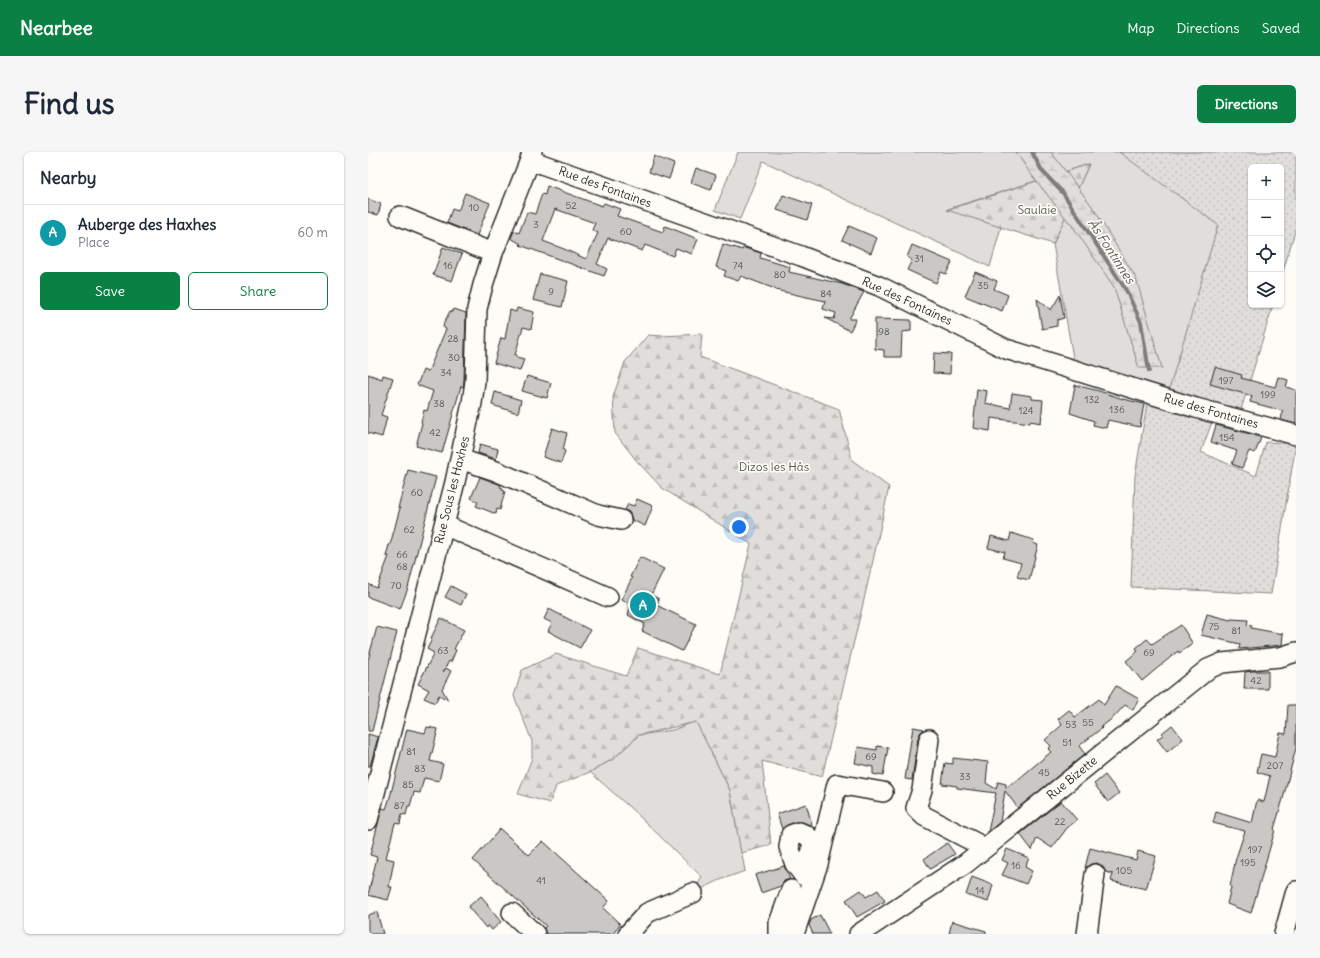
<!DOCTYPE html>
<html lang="en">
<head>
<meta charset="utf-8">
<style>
	body { margin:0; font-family:Delius,sans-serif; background:#f6f6f7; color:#1f2937 }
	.controls { position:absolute; right:12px; top:12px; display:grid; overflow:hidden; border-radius:6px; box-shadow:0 1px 3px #0004 }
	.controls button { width:36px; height:36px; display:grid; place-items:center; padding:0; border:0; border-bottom:1px solid #e0e1e3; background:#fff; color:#1f2937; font:20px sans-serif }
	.you { position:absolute; left:371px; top:375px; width:14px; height:14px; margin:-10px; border:3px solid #fff; border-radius:50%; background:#1a73e8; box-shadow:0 0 0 6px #1a73e833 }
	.badge { display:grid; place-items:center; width:26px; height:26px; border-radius:50%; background:#0b8043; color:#fff; font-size:13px; font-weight:700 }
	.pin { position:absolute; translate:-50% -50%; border:2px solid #fff; box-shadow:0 1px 4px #0006 }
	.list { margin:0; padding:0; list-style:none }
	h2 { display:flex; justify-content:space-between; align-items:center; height:52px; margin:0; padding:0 16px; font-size:17px }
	h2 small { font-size:13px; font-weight:400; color:#747a83 }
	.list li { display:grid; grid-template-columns:26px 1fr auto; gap:12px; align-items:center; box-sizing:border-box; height:56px; padding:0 16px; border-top:1px solid #e0e1e3 }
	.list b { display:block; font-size:15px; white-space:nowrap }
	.list p { margin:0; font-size:13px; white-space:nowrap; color:#747a83 }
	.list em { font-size:13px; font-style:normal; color:#747a83 }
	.actions { display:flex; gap:8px; padding:12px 16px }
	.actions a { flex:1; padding:9px 0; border:1px solid #0b8043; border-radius:6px; text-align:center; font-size:14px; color:#0b8043 }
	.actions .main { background:#0b8043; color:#fff }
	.icon { flex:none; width:22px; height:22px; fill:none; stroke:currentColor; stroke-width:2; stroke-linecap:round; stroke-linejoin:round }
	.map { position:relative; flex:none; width:928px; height:782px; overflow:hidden; border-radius:6px }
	header { display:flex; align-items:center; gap:24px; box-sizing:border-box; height:56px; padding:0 20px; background:#0b8043; color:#fff }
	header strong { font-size:19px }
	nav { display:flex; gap:22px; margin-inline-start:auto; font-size:14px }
	.intro { display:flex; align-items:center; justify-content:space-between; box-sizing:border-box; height:96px; padding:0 24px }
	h1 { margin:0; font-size:28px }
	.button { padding:10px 18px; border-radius:6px; background:#0b8043; color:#fff; font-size:14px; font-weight:700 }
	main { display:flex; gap:24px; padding:0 24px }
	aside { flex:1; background:#fff; border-radius:6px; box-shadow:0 1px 3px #0004 }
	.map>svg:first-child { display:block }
</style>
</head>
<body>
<header>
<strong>Nearbee</strong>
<nav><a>Map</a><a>Directions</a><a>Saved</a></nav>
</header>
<div class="intro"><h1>Find us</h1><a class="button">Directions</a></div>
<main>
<aside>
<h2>Nearby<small></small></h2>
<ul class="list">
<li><span class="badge" style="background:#0f9aa8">A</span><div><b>Auberge des Haxhes</b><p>Place</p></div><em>60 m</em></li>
</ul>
<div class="actions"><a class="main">Save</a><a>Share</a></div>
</aside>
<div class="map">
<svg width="928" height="782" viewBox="0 0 928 782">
	<defs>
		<pattern id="forest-firs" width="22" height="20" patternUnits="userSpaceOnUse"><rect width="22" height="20" fill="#dfdeda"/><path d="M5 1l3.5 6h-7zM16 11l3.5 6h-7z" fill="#c0bfbb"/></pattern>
		<pattern id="wetland-marsh" width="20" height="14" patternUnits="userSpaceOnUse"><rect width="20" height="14" fill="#dfdeda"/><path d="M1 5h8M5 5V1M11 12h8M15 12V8" fill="none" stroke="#c0bfbb"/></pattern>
		<pattern id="park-dots" width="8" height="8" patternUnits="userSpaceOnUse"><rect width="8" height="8" fill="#dfdeda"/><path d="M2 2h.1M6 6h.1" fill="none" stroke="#c0bfbb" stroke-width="1.8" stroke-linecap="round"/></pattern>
	</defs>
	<rect width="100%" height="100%" fill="#fdfcf7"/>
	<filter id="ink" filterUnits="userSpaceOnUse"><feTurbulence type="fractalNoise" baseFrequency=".025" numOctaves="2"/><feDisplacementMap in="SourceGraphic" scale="8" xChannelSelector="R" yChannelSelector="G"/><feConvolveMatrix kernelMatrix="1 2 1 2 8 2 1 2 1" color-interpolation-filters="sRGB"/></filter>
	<g filter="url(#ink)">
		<!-- green -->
		<path fill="#dfdeda" stroke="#858482" d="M370 0H842L883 36 829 248 707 217 685 92 721 12 580 57 633 75 622 115 395 9 372 67 347 58Z
			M328 569 362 638 377 719 352 728 325 741 334 725 269 662 222 620 245 607 271 583 305 578Z"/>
		<!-- forest -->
		<path fill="url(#forest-firs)" stroke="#858482" d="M721 12 685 92 579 58Z
			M334 182 332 205 471 257 484 308 521 335C501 432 476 528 454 625L394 609 403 693 373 701 362 638 328 570 271 583 245 607 222 620 188 634 182 651 150 642 164 606V589L146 544 154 518 188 502 258 524 270 496 352 522 383 392 294 336 268 308 247 281 245 245 257 210 280 183 294 184Z"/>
		<!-- wetland -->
		<path fill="url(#wetland-marsh)" stroke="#858482" d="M648 0H683L724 54 768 126 794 216H771L746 135 708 79 662 21Z"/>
		<!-- park -->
		<path fill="url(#park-dots)" stroke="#858482" d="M751 0H928V76L913 126V15H883V153H905L872 261 800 241 850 73Z
			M779 251 844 270 833 300 888 324 898 290 928 292 903 442 763 435 767 324Z"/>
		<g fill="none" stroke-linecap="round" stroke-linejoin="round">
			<!-- stream -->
			<path stroke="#7e7d7b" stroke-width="4" d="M664 0 674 19 695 41 758 138 773 170 781 219"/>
		</g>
		<!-- building -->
		<path fill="#c9c8c4" stroke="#2b2b2b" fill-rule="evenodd" d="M286 4 306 12 301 27 281 20Z
			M328 16 348 23 343 38 323 31Z
			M179 34 234 54 236 51 252 57 249 64 269 71 295 80 297 74 330 87 324 102 308 96 305 104 277 93 274 99 240 86 229 112 239 117 236 124 152 93 153 92 143 86 146 79 151 81 159 60 167 62 174 42 177 43ZM187 57 227 71 224 78 230 81 218 107 196 97 175 89Z
			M97 41 122 51 109 83 79 71 84 57 90 59Z
			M415 43 444 53 439 68 409 58Z
			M0 47 13 52 10 63 0 60Z
			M481 74 509 86 503 101 474 88Z
			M355 92 366 96V95L374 98 375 96 380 97 393 101 392 106 422 115 421 120 474 132 496 140 481 167H488L482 179 457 166 466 167 468 161 455 157 457 149 407 138V137L373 124 370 129 356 124 358 119 348 115Z
			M544 93 584 110 578 122 573 120 568 131 539 118 544 108 539 105Z
			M75 95 94 102 84 129 65 123Z
			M607 120 629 129 626 137 640 143 634 159 597 144Z
			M172 122 200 129 194 155 165 148Z
			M692 143 696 166 689 168V174L674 177 669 147 683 158Z
			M149 156 166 160 163 177 155 175 147 203H149V205L156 207 152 219 126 211 133 186 137 187 142 158 148 160Z
			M86 157 98 161 96 228 95 235 93 234 74 301 48 294 54 271 53 270 56 258 59 259 65 239 49 233 55 218 60 220 78 177 75 175 76 171 82 159 84 160Z
			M507 167 543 168V179L534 180 533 205H516V198L507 197Z
			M566 201 583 202 582 222 565 221Z
			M847 215 874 223 873 226 907 235 910 225 920 228 918 235 928 238V272L913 268 915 259 882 250 884 244 842 232Z
			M0 222 14 227 15 223 25 226 13 263 19 265 14 285 0 281Z
			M159 224 183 231 179 246 154 239Z
			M707 233 731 239 755 247 776 252 772 275 740 268 738 276 725 273 726 269 702 261Z
			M609 237 619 239 617 251 642 256 644 241 664 244V247L675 248 673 271 662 269V271L623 266 622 279 605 276Z
			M127 240 153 248 150 261 124 253Z
			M848 273 886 283 893 286 887 301 881 299 874 316 864 312 869 299 843 290Z
			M184 276 199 281 195 298 197 299 193 311 175 305Z
			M112 292 130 297 128 307 110 301Z
			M40 318 68 325 40 436 32 457 0 445V432L9 436 21 404H18L21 393H22L32 356H30Z
			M112 325 133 333 132 335 135 336 134 338 137 339 132 358 129 357 128 362 108 354 110 350 103 346Z
			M269 347 285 354 277 374 264 368 263 364 261 360 257 358 260 352 266 354Z
			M643 381 666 388 665 391 670 393 661 428 649 425 653 411 635 406 637 400 620 396 623 384 641 389Z
			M272 405 296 417 283 443 291 447 288 453 328 472 314 499 274 479 277 472 260 463 263 452 253 448 264 426 262 425Z
			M83 434 98 442 93 453 77 445Z
			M181 457 222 478 212 496 180 479 184 471 176 467Z
			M839 462 862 468 863 467 880 468 879 473 884 474 883 476 915 482 914 493 871 497 872 492 833 483Z
			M73 466 96 478 86 497 88 498 83 510 81 509 75 520 78 516 83 519 74 537 80 548 71 543 67 551 56 546 61 538 50 532 66 501 59 497 64 487 63 486Z
			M813 473 825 492 811 501 810 499 774 529 758 509 770 499 768 496 779 487 784 492Z
			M9 475 29 480 4 579H0V508Z
			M884 519H900V537H876L877 520Z
			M748 534 771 547 765 558 757 553 745 566 733 575 734 576 711 594 717 602 650 656 637 639 632 670 620 680 628 641 589 636V634L574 632 577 611 585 612V606L620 610 618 631 628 637 630 630 638 632V636L645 630 646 631 666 614 683 600 680 597 683 594 677 588 694 573 690 567 701 558 707 565 731 547 736 553Z
			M920 553H928V596L915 647 906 677 907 678 883 761 859 752 863 735 862 734 868 706 877 679 845 671 848 660 884 671 889 648 896 650 902 624 889 620 893 602 907 605 912 581 918 582Z
			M804 573 815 587 799 600 789 587 795 583 794 581Z
			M59 575 70 577 62 609 75 612 71 629 56 626 52 641 46 640 42 654H40L38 663 34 662 32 672 27 671 18 706 26 708 21 735H24L20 748 0 743 9 705 2 703 14 656 18 657 22 645 39 577 57 581Z
			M545 575 556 577 552 581 550 586 544 628 537 627Z
			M0 582 10 585 2 614H0Z
			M509 594 520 596 515 624 505 622V615L487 611 490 595 509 598Z
			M737 623 751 641 740 650 726 632Z
			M693 649 709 668 699 676 684 696 669 686 664 698 652 682Z
			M438 652 444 672 442 673 435 670H427L419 673 414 677 409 662Z
			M132 677 161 703 175 689 241 749 235 756 252 772 245 782H178L176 776 178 774 105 708Z
			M579 691 587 702 562 717 556 707Z
			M722 696 768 708 770 699 788 704 778 737 743 729 745 722 738 720 734 714 729 711 723 712 717 716Z
			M639 697 661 706 657 715 664 719 658 732 634 723 640 711 634 708Z
			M416 714 422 727 416 729 413 734 393 741 387 723Z
			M604 725 625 733 620 750 598 743Z
			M493 738 498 745 510 738 517 749 489 765 478 748Z
			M113 744 120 752 119 753 133 770 124 778 120 773 118 776 100 755Z
			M9 760 15 782H0V763Z
			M452 763 462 782H445L441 773 443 768Z
			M584 769 618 779V782H581Z"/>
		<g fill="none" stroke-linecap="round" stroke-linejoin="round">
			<defs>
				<path id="minor" d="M164 0 162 8 433 104 511 134 638 197 828 256 928 283
					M32 64 125 101
					M92 307 128 319 230 363 253 368
					M76 373 240 445
					M561 587 554 638 548 656 556 664 608 691 615 697
					M0 668 87 330 104 251 107 229 109 157 115 133 125 101 162 8
					M436 724 427 712 421 695 423 683 431 680 438 683 444 688V699L439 711
					M144 761 167 782
					M260 782 279 761 325 741
					M411 782V771L423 738
					M426 782 450 712 469 632 515 640
					M491 782 597 712 840 517 854 511 912 505 928 500
					M719 782 727 722
					M916 782 928 739"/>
			</defs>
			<!-- minor casing -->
			<use href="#minor" stroke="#2b2b2b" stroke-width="22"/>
			<!-- minor -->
			<use href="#minor" stroke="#fdfcf7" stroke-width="19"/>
		</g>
	</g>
	<g text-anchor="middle" stroke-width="3.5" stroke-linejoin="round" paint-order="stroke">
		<!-- number labels -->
		<g font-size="10" fill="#525251">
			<text x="203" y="57">52</text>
			<text x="106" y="59">10</text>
			<text x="168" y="76">3</text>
			<text x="258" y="83">60</text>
			<text x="551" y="110">31</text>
			<text x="80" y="117">16</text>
			<text x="370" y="117">74</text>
			<text x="412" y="126">80</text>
			<text x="615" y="137">35</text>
			<text x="183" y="143">9</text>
			<text x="458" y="145">84</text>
			<text x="516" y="183">98</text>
			<text x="85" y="190">28</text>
			<text x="86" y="209">30</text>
			<text x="78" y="224">34</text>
			<text x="858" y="232">197</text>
			<text x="900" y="246">199</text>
			<text x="724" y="251">132</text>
			<text x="71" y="255">38</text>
			<text x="749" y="261">136</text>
			<text x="658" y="262">124</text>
			<text x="67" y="284">42</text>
			<text x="859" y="289">154</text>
			<text x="49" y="344">60</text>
			<text x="41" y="381">62</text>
			<text x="34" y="406">66</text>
			<text x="34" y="418">68</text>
			<text x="28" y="437">70</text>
			<text x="846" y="478">75</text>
			<text x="868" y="482">81</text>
			<text x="75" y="502">63</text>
			<text x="781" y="504">69</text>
			<text x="888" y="532">42</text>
			<text x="720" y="574">55</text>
			<text x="703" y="576">53</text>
			<text x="699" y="594">51</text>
			<text x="43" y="603">81</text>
			<text x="503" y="608">69</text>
			<text x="907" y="617">207</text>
			<text x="52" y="620">83</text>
			<text x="676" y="624">45</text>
			<text x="597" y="628">33</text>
			<text x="40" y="636">85</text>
			<text x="31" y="657">87</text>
			<text x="692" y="673">22</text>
			<text x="887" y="701">197</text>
			<text x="880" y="714">195</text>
			<text x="648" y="717">16</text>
			<text x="756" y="722">105</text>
			<text x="173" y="732">41</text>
			<text x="612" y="742">14</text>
		</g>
		<!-- street labels -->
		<g font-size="12" fill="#2b2b2b" stroke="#fdfcf7">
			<text transform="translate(237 35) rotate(20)" y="4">Rue des Fontaines</text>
			<text transform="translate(539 149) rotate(25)" y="4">Rue des Fontaines</text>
			<text transform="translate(843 259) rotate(16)" y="4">Rue des Fontaines</text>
			<text transform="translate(84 338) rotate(-76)" y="4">Rue Sous les Haxhes</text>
			<text transform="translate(704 626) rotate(-39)" y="4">Rue Bizette</text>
		</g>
		<!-- park labels -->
		<g font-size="12" fill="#585857" stroke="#fdfcf7">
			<text x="669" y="62">Saulaie</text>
			<text x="406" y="319">Dizos les Hås</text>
		</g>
		<!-- water labels -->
		<g font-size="13" font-style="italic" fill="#5b5b5a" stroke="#fdfcf7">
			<text transform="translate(744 99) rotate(57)" y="5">Ås Fontinnes</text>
		</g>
	</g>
</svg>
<div class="controls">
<button>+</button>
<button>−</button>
<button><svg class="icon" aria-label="locate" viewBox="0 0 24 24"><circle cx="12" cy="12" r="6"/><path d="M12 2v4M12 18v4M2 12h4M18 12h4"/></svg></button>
<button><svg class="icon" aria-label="layers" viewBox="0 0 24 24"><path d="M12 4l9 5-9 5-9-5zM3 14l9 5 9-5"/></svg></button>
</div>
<div class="you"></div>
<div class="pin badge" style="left:275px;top:453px;background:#0f9aa8">A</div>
</div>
</main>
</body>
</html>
